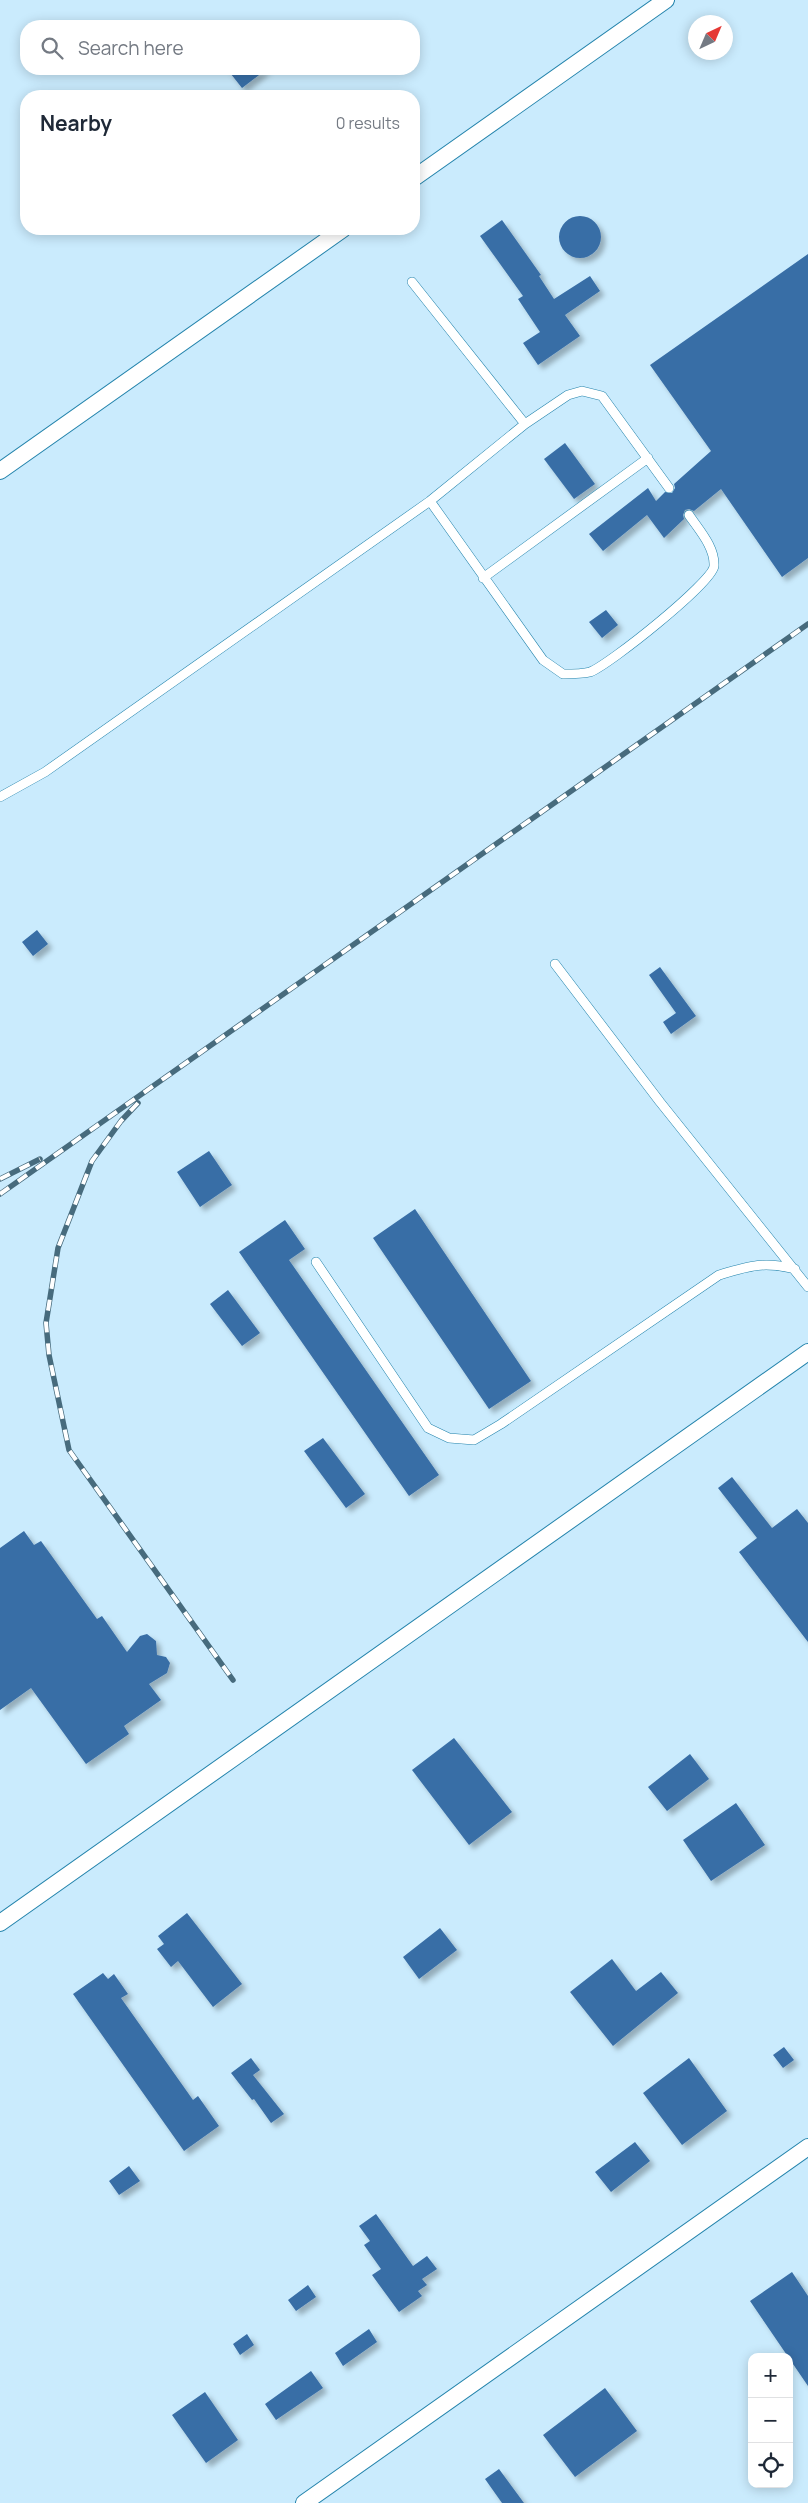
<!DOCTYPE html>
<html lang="en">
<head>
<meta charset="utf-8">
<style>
	body { margin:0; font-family:Manrope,sans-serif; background:#f2f2f3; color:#1f2937 }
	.controls { position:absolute; right:15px; bottom:15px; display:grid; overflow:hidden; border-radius:10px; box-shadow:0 2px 12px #0003 }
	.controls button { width:45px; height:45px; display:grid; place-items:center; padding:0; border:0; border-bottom:1px solid #e0e1e3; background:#fff; color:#1f2937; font:25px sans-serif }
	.compass { position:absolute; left:688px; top:15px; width:45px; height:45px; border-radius:50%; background:#fff; box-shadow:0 2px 12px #0003; rotate:44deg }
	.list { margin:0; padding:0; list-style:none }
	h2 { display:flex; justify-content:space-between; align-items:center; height:65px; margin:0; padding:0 20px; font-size:21px }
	h2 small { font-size:16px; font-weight:400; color:#747a83 }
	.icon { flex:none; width:28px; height:28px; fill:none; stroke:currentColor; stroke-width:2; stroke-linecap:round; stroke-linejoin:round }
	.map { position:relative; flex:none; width:808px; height:2503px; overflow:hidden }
	.search { position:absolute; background:#fff; box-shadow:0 2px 12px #0003; left:20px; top:20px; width:400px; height:55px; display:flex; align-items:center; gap:12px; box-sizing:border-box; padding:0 18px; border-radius:20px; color:#747a83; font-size:19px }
	.panel { position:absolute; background:#fff; box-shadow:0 2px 12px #0003; left:20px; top:90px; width:400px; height:145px; border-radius:20px }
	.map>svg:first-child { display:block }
</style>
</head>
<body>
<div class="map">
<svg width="808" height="2503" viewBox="0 0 808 2503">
	<defs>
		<filter id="shadow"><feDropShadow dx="4.5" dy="4.5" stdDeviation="2.5" flood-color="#0004"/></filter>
	</defs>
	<rect width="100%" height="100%" fill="#caebfd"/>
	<!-- building -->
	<path fill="#396ea6" filter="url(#shadow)" d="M227 69H267L242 88Z
		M559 237a21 21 0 1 1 42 0a21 21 0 1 1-42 0Z
		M502 220 541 275 539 276 554 299 590 276 600 291 565 315 580 336 538 365 523 343 540 332 518 299 523 296 480 236Z
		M808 254V558L782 577 721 489 694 511 689 509 685 510 683 515 684 519 664 538 647 515 603 551 589 534 648 488 656 501 665 492 672 493 675 488 674 484 711 451 650 365Z
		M565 443 595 484 574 499 544 459Z
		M606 610 618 625 602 638 589 622Z
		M37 930 48 944 33 956 22 942Z
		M660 967 696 1016 671 1034 663 1022 676 1013 649 975Z
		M209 1151 232 1185 200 1207 177 1172Z
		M415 1209 531 1381 489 1409 373 1238Z
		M285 1220 305 1249 289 1260 439 1475 409 1496 239 1252Z
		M228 1290 260 1333 242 1346 210 1304Z
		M323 1438 365 1494 346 1508 304 1451Z
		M732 1477 772 1528 797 1509 808 1523V1642L739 1552 757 1538 718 1488Z
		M24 1531 34 1545 41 1541 97 1619 102 1616 127 1652 140 1636 147 1634 156 1641 157 1655 166 1657 170 1663 167 1673 149 1684 161 1700 124 1726 129 1734 86 1764 31 1688 0 1710V1548Z
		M454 1738 512 1812 469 1845 412 1770Z
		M690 1754 709 1779 667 1811 648 1787Z
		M736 1803 765 1845 711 1881 683 1840Z
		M187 1913 242 1984 213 2007 178 1961 171 1967 157 1949 164 1944 158 1936Z
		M440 1928 457 1950 419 1979 403 1957Z
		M612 1959 636 1991 661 1972 678 1993 613 2046 570 1992Z
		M103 1973 108 1979 114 1974 128 1994 121 1998 193 2100 198 2096 219 2126 184 2151 73 1994Z
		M784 2047 794 2060 783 2068 773 2055Z
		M251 2058 260 2070 253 2075 284 2114 271 2123 254 2099 252 2100 231 2073Z
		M689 2058 727 2111 682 2145 643 2093Z
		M635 2142 650 2161 611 2192 595 2172Z
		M129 2166 140 2181 119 2195 109 2181Z
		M376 2214 413 2266 427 2256 437 2269 422 2279 427 2285 418 2291 422 2296 399 2312 372 2275 381 2269 364 2245 370 2241 359 2226Z
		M792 2272 808 2296V2386L750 2301Z
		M308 2285 316 2297 296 2311 288 2300Z
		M369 2329 377 2342 343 2366 335 2353Z
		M247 2334 254 2345 240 2355 233 2344Z
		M311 2371 323 2388 276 2420 265 2404Z
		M605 2388 637 2431 575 2477 543 2435Z
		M205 2392 238 2440 206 2463 172 2415Z
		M499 2469 524 2503H502L485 2479Z"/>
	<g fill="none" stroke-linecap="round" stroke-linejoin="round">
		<defs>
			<path id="lane" d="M525 424 568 395 582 391 602 396 669 488
				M430 501 543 660 563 674C571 674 582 674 590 672 609 665 713 582 714 566 715 547 699 530 689 515
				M483 578 648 458
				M0 797 45 772 430 501 525 424 412 282
				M555 964 660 1102 808 1287
				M316 1262 428 1428 449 1438 474 1440 501 1424 719 1275C749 1266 763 1261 795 1269"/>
			<path id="street" d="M414 178 666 0
				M0 471 343 229
				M0 1923 808 1352
				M304 2503 808 2147"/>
		</defs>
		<!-- lane casing -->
		<use href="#lane" stroke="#2484ac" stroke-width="10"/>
		<!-- street casing -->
		<use href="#street" stroke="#2484ac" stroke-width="18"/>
		<!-- lane -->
		<use href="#lane" stroke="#fff" stroke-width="9"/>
		<!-- street -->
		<use href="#street" stroke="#fff" stroke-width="16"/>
		<defs>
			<path id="rail" d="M138 1103 121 1121 92 1161 58 1248 46 1323 49 1355 69 1450 233 1680
				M0 1179 40 1159
				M0 1194 808 624"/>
		</defs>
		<!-- rail casing -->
		<use href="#rail" stroke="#476b7d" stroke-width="5.5"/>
		<!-- rail -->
		<use href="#rail" stroke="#fff" stroke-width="4" stroke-dasharray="11" stroke-linecap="butt"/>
	</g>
</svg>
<div class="controls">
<button>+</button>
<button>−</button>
<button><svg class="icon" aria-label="locate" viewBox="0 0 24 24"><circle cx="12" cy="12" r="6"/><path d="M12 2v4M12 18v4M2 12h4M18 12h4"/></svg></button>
</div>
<svg class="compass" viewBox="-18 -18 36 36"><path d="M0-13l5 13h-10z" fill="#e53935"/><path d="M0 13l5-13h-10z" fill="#747a83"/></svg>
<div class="search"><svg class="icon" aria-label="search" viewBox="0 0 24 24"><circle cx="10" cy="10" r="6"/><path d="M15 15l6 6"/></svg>Search here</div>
<section class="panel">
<h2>Nearby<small>0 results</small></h2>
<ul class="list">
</ul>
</section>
</div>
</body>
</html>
